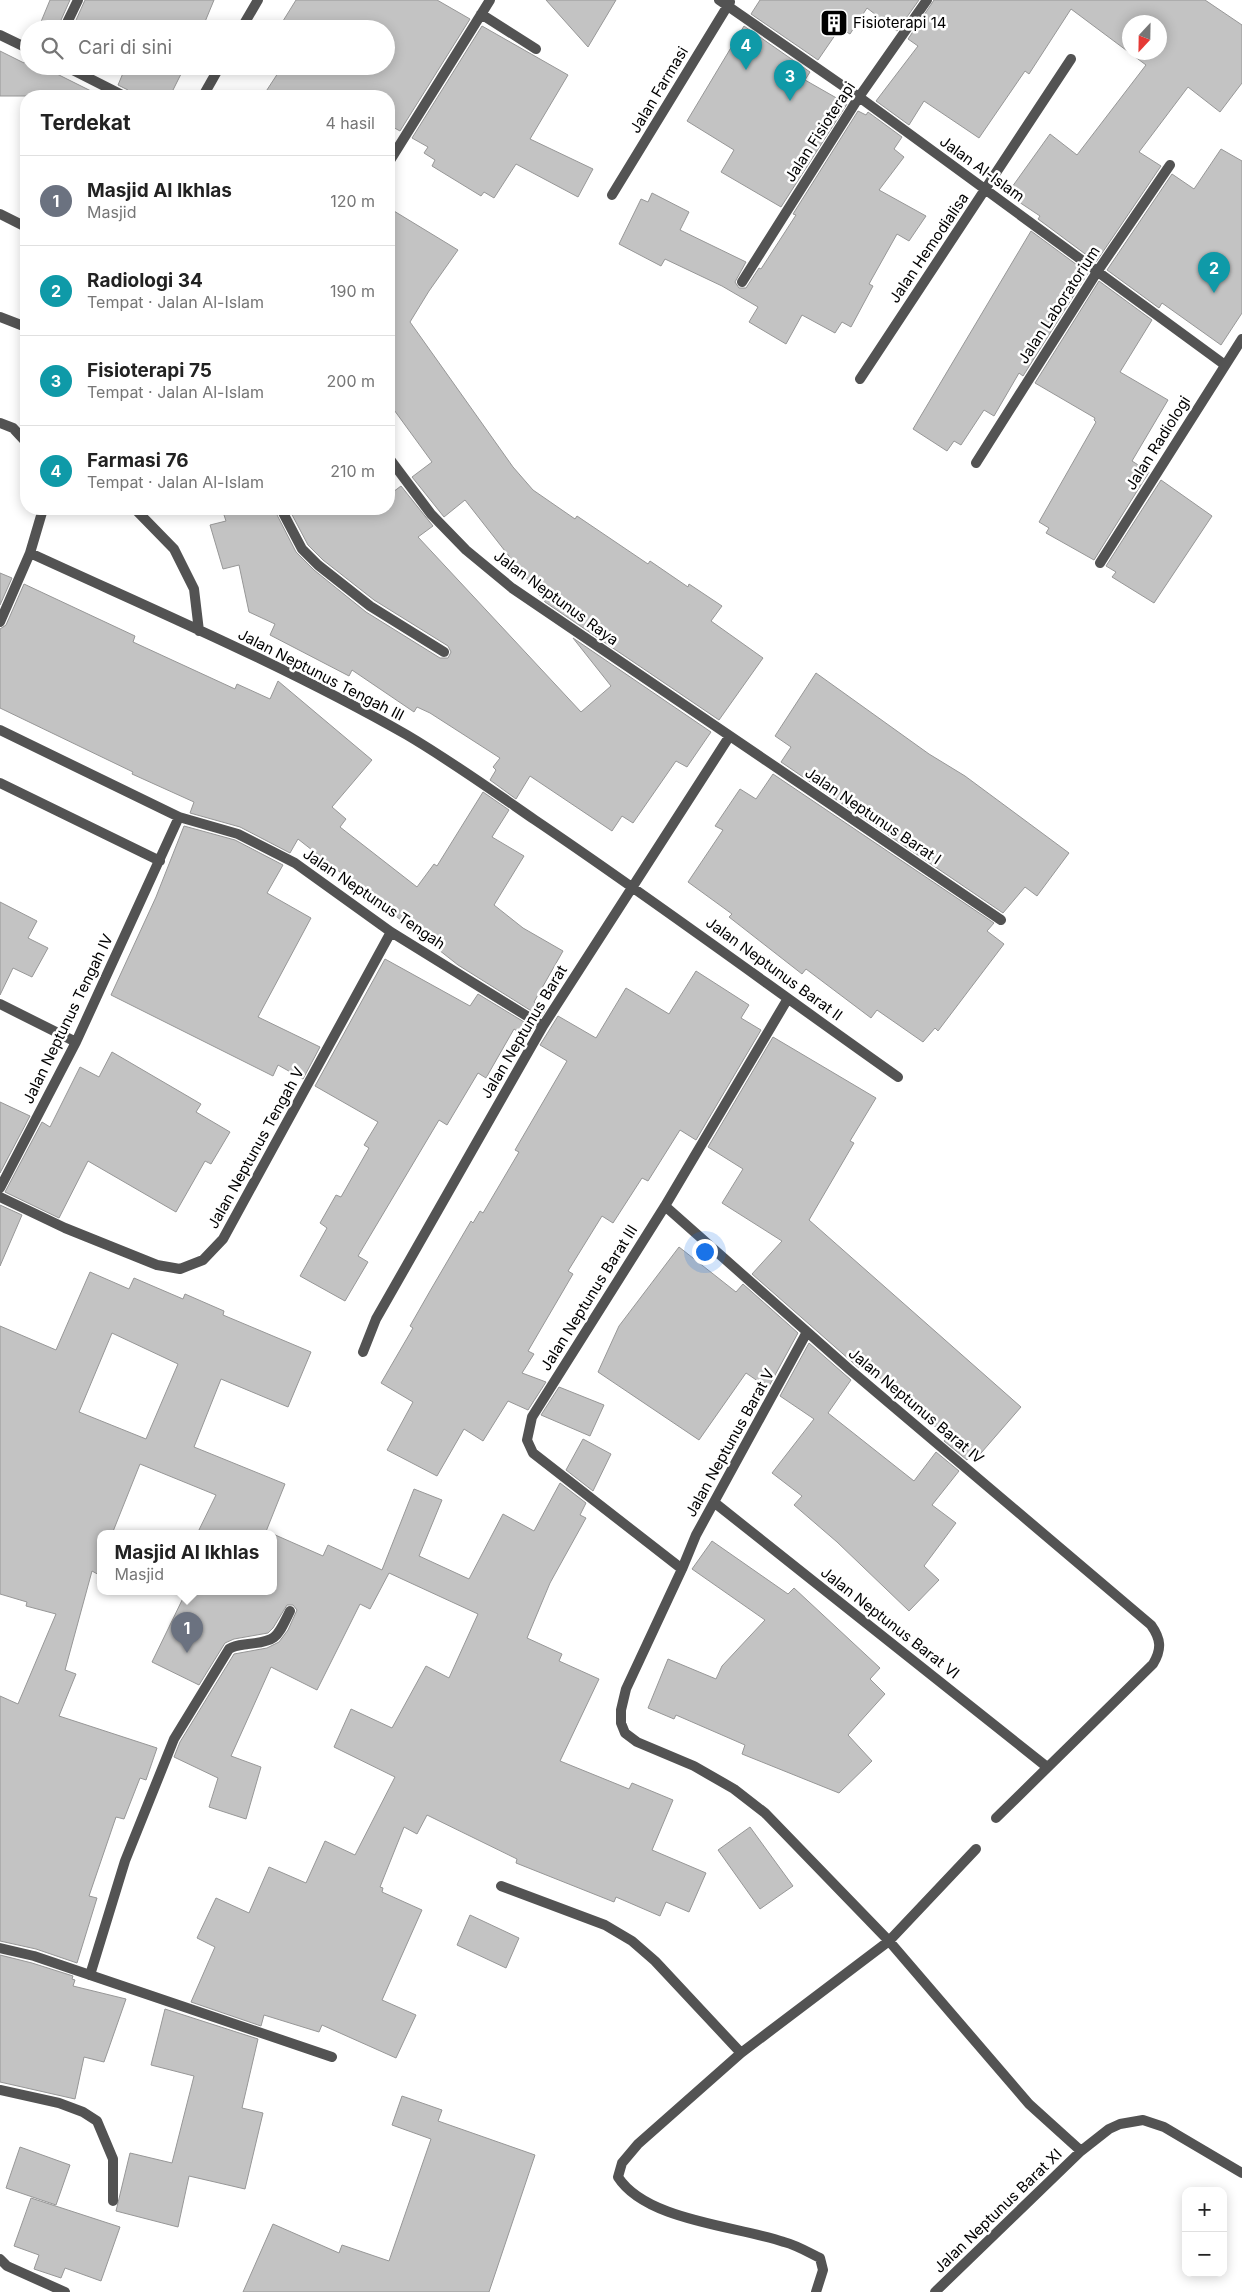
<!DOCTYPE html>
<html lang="id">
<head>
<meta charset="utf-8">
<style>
	body { margin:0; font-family:Inter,sans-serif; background:#f2f2f2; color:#222 }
	.controls { position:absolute; right:15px; bottom:15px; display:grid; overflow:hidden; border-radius:10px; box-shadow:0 2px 12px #0003 }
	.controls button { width:45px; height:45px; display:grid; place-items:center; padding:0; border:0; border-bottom:1px solid #e0e0e0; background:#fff; color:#222; font:25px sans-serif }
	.compass { position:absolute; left:1122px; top:15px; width:45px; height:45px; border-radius:50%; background:#fff; box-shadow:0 2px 12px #0003; rotate:202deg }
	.you { position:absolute; left:704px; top:1251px; width:18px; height:18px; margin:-12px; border:4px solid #fff; border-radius:50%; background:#1a73e8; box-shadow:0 0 0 8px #1a73e833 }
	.badge { display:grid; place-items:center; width:32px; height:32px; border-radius:50%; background:#1a73e8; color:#fff; font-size:16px; font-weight:700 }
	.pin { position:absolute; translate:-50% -41px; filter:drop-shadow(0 1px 2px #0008) }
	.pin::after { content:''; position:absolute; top:26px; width:18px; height:15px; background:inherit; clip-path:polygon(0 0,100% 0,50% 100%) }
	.popup { position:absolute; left:97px; top:1530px; width:180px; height:65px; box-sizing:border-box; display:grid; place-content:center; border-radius:10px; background:#fff; filter:drop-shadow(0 1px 4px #0005); font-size:16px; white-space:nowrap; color:#767676 }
	.popup b { font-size:19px; color:#222 }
	.popup::after { content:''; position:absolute; left:50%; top:100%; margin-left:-10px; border:10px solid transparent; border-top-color:#fff }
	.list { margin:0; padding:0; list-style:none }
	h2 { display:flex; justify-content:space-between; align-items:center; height:65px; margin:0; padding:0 20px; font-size:21px }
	h2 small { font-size:16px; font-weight:400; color:#767676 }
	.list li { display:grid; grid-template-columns:32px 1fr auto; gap:15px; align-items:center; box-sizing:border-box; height:90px; padding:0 20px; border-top:1px solid #e0e0e0 }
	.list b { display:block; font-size:19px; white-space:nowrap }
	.list p { margin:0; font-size:16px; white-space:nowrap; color:#767676 }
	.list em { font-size:16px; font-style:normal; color:#767676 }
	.icon { flex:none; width:28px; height:28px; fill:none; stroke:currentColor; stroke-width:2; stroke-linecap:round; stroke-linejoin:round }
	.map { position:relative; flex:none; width:1242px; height:2292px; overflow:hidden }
	.search { position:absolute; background:#fff; box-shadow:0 2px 12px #0003; left:20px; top:20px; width:375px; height:55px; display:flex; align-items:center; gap:12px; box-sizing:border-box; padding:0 18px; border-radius:28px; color:#767676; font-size:19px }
	.panel { position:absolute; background:#fff; box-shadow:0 2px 12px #0003; left:20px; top:90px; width:375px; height:425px; border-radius:20px }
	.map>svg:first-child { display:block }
</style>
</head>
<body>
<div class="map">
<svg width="1242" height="2292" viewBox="0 0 1242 2292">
	<rect width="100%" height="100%" fill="#fff"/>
	<!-- building -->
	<path fill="#c3c3c3" stroke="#979797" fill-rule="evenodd" d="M50 0H70L57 29H38Z
		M85 0H214L202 29H72Z
		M296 0H437L470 19 400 131 389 125V96H263L278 73 274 70 276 66H386V29H278Z
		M546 0H616L588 47Z
		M760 0H919L897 31 867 8 850 34 840 28 818 60 751 14Z
		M934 0H1205L1242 25V83L1220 112 1188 87 1139 152 1161 166 1096 262 1038 219 1040 216 1007 194 1050 134 1077 155 1146 65 1071 9 1029 74 1025 71 979 138 924 101 909 125 876 101 918 46 908 39ZM1130 22H1160V52H1130Z
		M482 26 568 75 530 139 593 169 578 197 516 164 494 198 484 192 481 196 432 166 435 160 424 153 428 147 412 138Z
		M744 26 810 72 805 80 847 104 781 207 721 172 734 150 687 121Z
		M0 51 24 63 26 59 29 60V66H41L101 96H0Z
		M126 66H185L170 96H131L128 90 118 85Z
		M858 111 866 115 868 112 902 137 894 149 904 157 879 190 926 216 909 241 897 234 869 284 873 286 851 327 842 322 835 333 802 315 786 344 749 322 758 307 722 286 665 259 661 266 619 244 641 199 648 202 652 193 689 212 680 230 746 262 735 282 739 288H746L759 268 761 269 796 215 793 214Z
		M1221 149 1242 161V313L1221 345 1162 303 1159 308 1107 270 1172 174 1194 189Z
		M389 208 458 250 429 291 410 322 513 467 533 490 575 519 577 516 648 564 650 561 688 587 689 584 722 606 711 621 763 658 719 720 545 602 465 500 444 517 412 477 432 462 389 403Z
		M1031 231 1088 273 1023 376 1019 373 994 416 984 410 961 445 954 441 947 451 913 429Z
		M1099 281 1152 320 1120 372 1168 400 1132 461 1149 472 1094 560 1046 533 1049 528 1039 522 1096 422 1094 420 1095 418 1035 383Z
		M1161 480 1212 516 1154 603 1112 577 1116 572 1106 566Z
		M401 486 433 526 418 537 581 712 611 686 573 638 711 732 687 767 676 761 633 823 622 816 612 831 530 776 516 799 490 780 496 770 493 767 500 758 430 713 417 707 414 712 352 670 349 676 270 635 275 624 249 612 239 565 223 569 210 525 226 521 222 509H274L296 552 314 570 366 612 440 658H448L451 652 448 646 374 600 323 560 308 545 289 509H389V495Z
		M0 573 12 578 0 605Z
		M24 584 135 636 133 642 235 689 237 684 270 699 278 681 372 760 332 807 346 819 340 827 417 887 434 864 437 866 483 792 509 810 492 837 524 856 494 905 523 928 563 951 534 1002 546 1009 541 1017 458 965 298 839 290 853 240 827 190 813 194 802 132 774 133 772 0 708V629L6 625Z
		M816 673 929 754 965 776 1069 853 1037 896 1025 887 1003 913 781 762 791 747 775 736Z
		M773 774 994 923 987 931 1004 944 938 1031 935 1028 923 1042 877 1010 871 1018 806 969 802 974 729 917 732 914 688 882 723 830 715 826 740 789 756 799Z
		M184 826 235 840 283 865 267 893 311 918 258 1017 320 1047 303 1079 278 1065 273 1076 111 995 156 897Z
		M0 902 37 921 28 938 48 948 32 977 13 968 0 995Z
		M385 959 470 1006 478 994 534 1028 528 1038 514 1029 486 1078 478 1073 447 1125 439 1120 358 1256 368 1262 345 1301 300 1276 327 1228 320 1223 336 1195 341 1197 369 1148 364 1145 378 1122 315 1086Z
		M696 971 749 1005 741 1018 761 1030 696 1140 680 1130 648 1181 642 1178 613 1223 602 1216 568 1271 573 1274 528 1351 534 1354 522 1373 546 1382 528 1410 508 1401 483 1441 464 1429 437 1476 387 1450 413 1402 381 1383 413 1328 410 1326 430 1291 471 1221 473 1223 480 1211 483 1213 519 1152 515 1150 567 1061 540 1045 558 1016 596 1038 626 988 669 1014Z
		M773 1037 876 1098 850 1141 854 1143 809 1220 1021 1407 975 1460 970 1456 967 1460 944 1441 947 1437 866 1366 865 1367 861 1364 859 1368 752 1274 782 1241 722 1203 743 1169 708 1147Z
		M112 1052 201 1104 196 1112 230 1132 211 1164 205 1161 176 1212 88 1161 59 1218 5 1192 42 1122 50 1127 80 1067 99 1077Z
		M0 1102 30 1116 0 1173Z
		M0 1205 22 1215 0 1266Z
		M679 1247 736 1292 743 1284 798 1333 768 1388 746 1373 699 1440 598 1372 619 1326Z
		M90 1272 129 1289 134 1278 183 1299 185 1294 224 1311 223 1315 311 1352 288 1407 221 1379 194 1447 285 1484 265 1534H197L216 1495 140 1464 112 1534H101V1576L92 1571 65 1670 76 1674 59 1716 157 1748 146 1780 140 1778 124 1819 116 1817 89 1896 97 1898 77 1963 36 1949 0 1941V1696L18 1704 56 1614 26 1606 27 1602 0 1594V1326L56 1350ZM112 1333 178 1364 146 1439 79 1412Z
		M809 1343 851 1380 828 1413 914 1481 936 1452 959 1471 932 1505 956 1523 924 1566 939 1580 909 1611 837 1542 794 1505 802 1496 772 1473 814 1419 780 1396Z
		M559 1387 604 1405 590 1436 541 1415Z
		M583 1439 611 1454 593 1491 566 1470Z
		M560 1483 586 1503 580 1515 586 1518 550 1583 527 1638 562 1654 559 1661 599 1679 560 1761 629 1789 632 1783 673 1800 652 1850 706 1873 689 1912 666 1902 660 1916 616 1897 614 1902 516 1863 517 1859 427 1815 417 1834 404 1827 380 1887 383 1888 382 1892 422 1910 382 2000 416 2015 396 2058 322 2025 319 2032 264 2015 261 2026 191 2002 215 1947 197 1938 216 1898 249 1913 269 1867 306 1883 325 1841 355 1855 395 1777 334 1747 351 1709 392 1728 426 1666 449 1678 478 1614 389 1573 370 1609 360 1604 317 1690 271 1667 231 1756 261 1767 246 1819 209 1807 218 1778 174 1757 180 1742 234 1654 267 1648 279 1642 288 1630 297 1610 293 1605H287L273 1628 268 1633 234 1639 225 1643 199 1685 152 1662 186 1592H273V1534L323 1556 328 1545 382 1570 414 1489 442 1500 419 1556 469 1579 503 1514 534 1531Z
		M712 1541 788 1594 794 1588 880 1668 870 1679 885 1694 848 1735 872 1761 839 1793 742 1754 745 1745 676 1715 674 1719 648 1708 668 1659 716 1679 722 1666 765 1620 692 1569Z
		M750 1827 793 1886 760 1909 718 1850Z
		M470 1915 519 1938 506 1968 457 1945Z
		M0 1955 32 1963 73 1976 72 1979 75 1980 73 1986 126 1999 104 2062 84 2057 75 2099 0 2082Z
		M165 2009 258 2039 242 2108 263 2113 245 2189 189 2176 178 2227 116 2211 130 2153 172 2163 194 2076 151 2065Z
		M402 2096 442 2110 438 2121 535 2155 489 2292H243L273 2224 339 2253 342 2245 389 2261 431 2139 392 2125Z
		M20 2147 70 2165 56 2205 6 2188Z
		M31 2198 120 2227 101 2281 65 2268 61 2278 34 2269 39 2255 14 2246Z"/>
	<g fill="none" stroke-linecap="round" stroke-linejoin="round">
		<!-- service -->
		<path stroke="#535353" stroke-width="10" d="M90 1975 125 1861 174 1739 229 1649C235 1645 241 1645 248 1644 278 1641 277 1637 290 1611
			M0 2090 59 2103 83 2112 97 2121 113 2159V2201"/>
		<!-- minor -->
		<path stroke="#535353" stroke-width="10" d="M719 0 859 97 1225 365
			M481 14 536 49
			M64 29 78 0
			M241 29 258 0
			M0 35 29 49
			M65 66 124 96
			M203 96 220 66
			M389 162 490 0
			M612 195 730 2
			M0 214 26 227
			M742 282 859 97 927 0
			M0 317 26 327
			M860 379 1071 59
			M0 423 13 428 26 442
			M389 458 431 514 466 550 512 588 1001 920
			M976 463 1097 272 1170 165
			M135 509 174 549 194 589 199 631
			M281 509 302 549 318 565 370 606 444 652
			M30 553C156 611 286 666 407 735 451 761 493 791 535 820 658 903 776 991 898 1077
			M1100 563 1242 339
			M0 622 30 553 43 509
			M0 730 179 817 238 834 295 863 391 932 543 1026
			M0 783 160 861
			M0 1004 76 1042
			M0 1188 76 1042 179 817
			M0 1197 65 1228 157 1265 180 1269 203 1260 223 1239 391 932
			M665 1206 849 1369 1151 1625C1161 1639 1162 1649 1153 1664L996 1818
			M807 1332 696 1535 682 1569 626 1689 621 1710V1723L625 1733 637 1742 694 1766 734 1789 765 1813 889 1941 1029 2104 1081 2151 1109 2129 1120 2124 1143 2120 1164 2127 1242 2173
			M363 1352 376 1319 543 1026 729 737
			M715 1503 1047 1767
			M682 1569 533 1453 527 1440 532 1417 665 1206 787 1000
			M501 1886 605 1925 632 1941 655 1961 741 2053
			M0 1948 34 1956 332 2057
			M0 2259 7 2266 65 2292
			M816 2292 823 2270 820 2258C808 2252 796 2245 784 2242 738 2226 646 2221 618 2177L622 2163 638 2144 741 2053 889 1941 976 1849
			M935 2292 1081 2151"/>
	</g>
	<!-- icons -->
	<defs>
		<symbol id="building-square" viewBox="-11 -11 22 22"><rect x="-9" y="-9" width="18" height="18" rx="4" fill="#000" stroke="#fff"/><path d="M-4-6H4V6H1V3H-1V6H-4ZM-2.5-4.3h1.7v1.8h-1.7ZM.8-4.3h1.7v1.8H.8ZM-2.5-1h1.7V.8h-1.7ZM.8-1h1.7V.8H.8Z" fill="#fff"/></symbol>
	</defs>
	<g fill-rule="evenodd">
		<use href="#building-square" x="818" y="7" width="32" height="32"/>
	</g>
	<g text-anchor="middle" stroke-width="5" stroke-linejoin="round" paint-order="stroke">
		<!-- poi labels -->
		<g font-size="15" fill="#000" stroke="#fff" text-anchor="start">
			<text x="853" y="28">Fisioterapi 14</text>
		</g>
		<!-- street labels -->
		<g font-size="15" fill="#000" stroke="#fff">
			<text transform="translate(659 90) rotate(-59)" y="5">Jalan Farmasi</text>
			<text transform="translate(820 132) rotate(-57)" y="5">Jalan Fisioterapi</text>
			<text transform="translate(982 169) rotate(36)" y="5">Jalan Al-Islam</text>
			<text transform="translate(929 248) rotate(-56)" y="5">Jalan Hemodialisa</text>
			<text transform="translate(1059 305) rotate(-57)" y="5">Jalan Laboratorium</text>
			<text transform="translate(1158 443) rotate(-58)" y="5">Jalan Radiologi</text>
			<text transform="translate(556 598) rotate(36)" y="5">Jalan Neptunus Raya</text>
			<text transform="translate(321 675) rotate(27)" y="5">Jalan Neptunus Tengah III</text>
			<text transform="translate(873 816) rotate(34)" y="5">Jalan Neptunus Barat I</text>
			<text transform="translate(374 899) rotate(34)" y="5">Jalan Neptunus Tengah</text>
			<text transform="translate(774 969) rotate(36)" y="5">Jalan Neptunus Barat II</text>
			<text transform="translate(68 1019) rotate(-64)" y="5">Jalan Neptunus Tengah IV</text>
			<text transform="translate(524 1032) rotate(-59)" y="5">Jalan Neptunus Barat</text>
			<text transform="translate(256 1148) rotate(-61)" y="5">Jalan Neptunus Tengah V</text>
			<text transform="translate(589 1298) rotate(-58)" y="5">Jalan Neptunus Barat III</text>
			<text transform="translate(916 1406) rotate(40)" y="5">Jalan Neptunus Barat IV</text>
			<text transform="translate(730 1443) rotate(-61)" y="5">Jalan Neptunus Barat V</text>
			<text transform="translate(890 1623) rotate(38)" y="5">Jalan Neptunus Barat VI</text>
			<text transform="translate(998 2211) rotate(-44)" y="5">Jalan Neptunus Barat XI</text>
		</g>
	</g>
</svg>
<div class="controls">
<button>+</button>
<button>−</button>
</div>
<svg class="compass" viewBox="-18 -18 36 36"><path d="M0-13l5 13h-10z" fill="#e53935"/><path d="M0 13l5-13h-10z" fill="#767676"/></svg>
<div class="you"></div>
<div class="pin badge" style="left:187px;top:1653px;background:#6b7280">1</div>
<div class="popup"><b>Masjid Al Ikhlas</b>Masjid</div>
<div class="pin badge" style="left:1214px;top:293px;background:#0f9aa8">2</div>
<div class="pin badge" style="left:790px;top:101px;background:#0f9aa8">3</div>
<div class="pin badge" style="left:746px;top:70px;background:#0f9aa8">4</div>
<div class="search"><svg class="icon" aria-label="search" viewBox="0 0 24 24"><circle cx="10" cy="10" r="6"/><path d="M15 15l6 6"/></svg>Cari di sini</div>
<section class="panel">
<h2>Terdekat<small>4 hasil</small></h2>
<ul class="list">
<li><span class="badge" style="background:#6b7280">1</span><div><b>Masjid Al Ikhlas</b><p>Masjid</p></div><em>120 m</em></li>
<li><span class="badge" style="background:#0f9aa8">2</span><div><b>Radiologi 34</b><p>Tempat · Jalan Al-Islam</p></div><em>190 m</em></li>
<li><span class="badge" style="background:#0f9aa8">3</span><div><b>Fisioterapi 75</b><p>Tempat · Jalan Al-Islam</p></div><em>200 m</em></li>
<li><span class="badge" style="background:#0f9aa8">4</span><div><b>Farmasi 76</b><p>Tempat · Jalan Al-Islam</p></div><em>210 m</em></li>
</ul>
</section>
</div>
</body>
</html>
